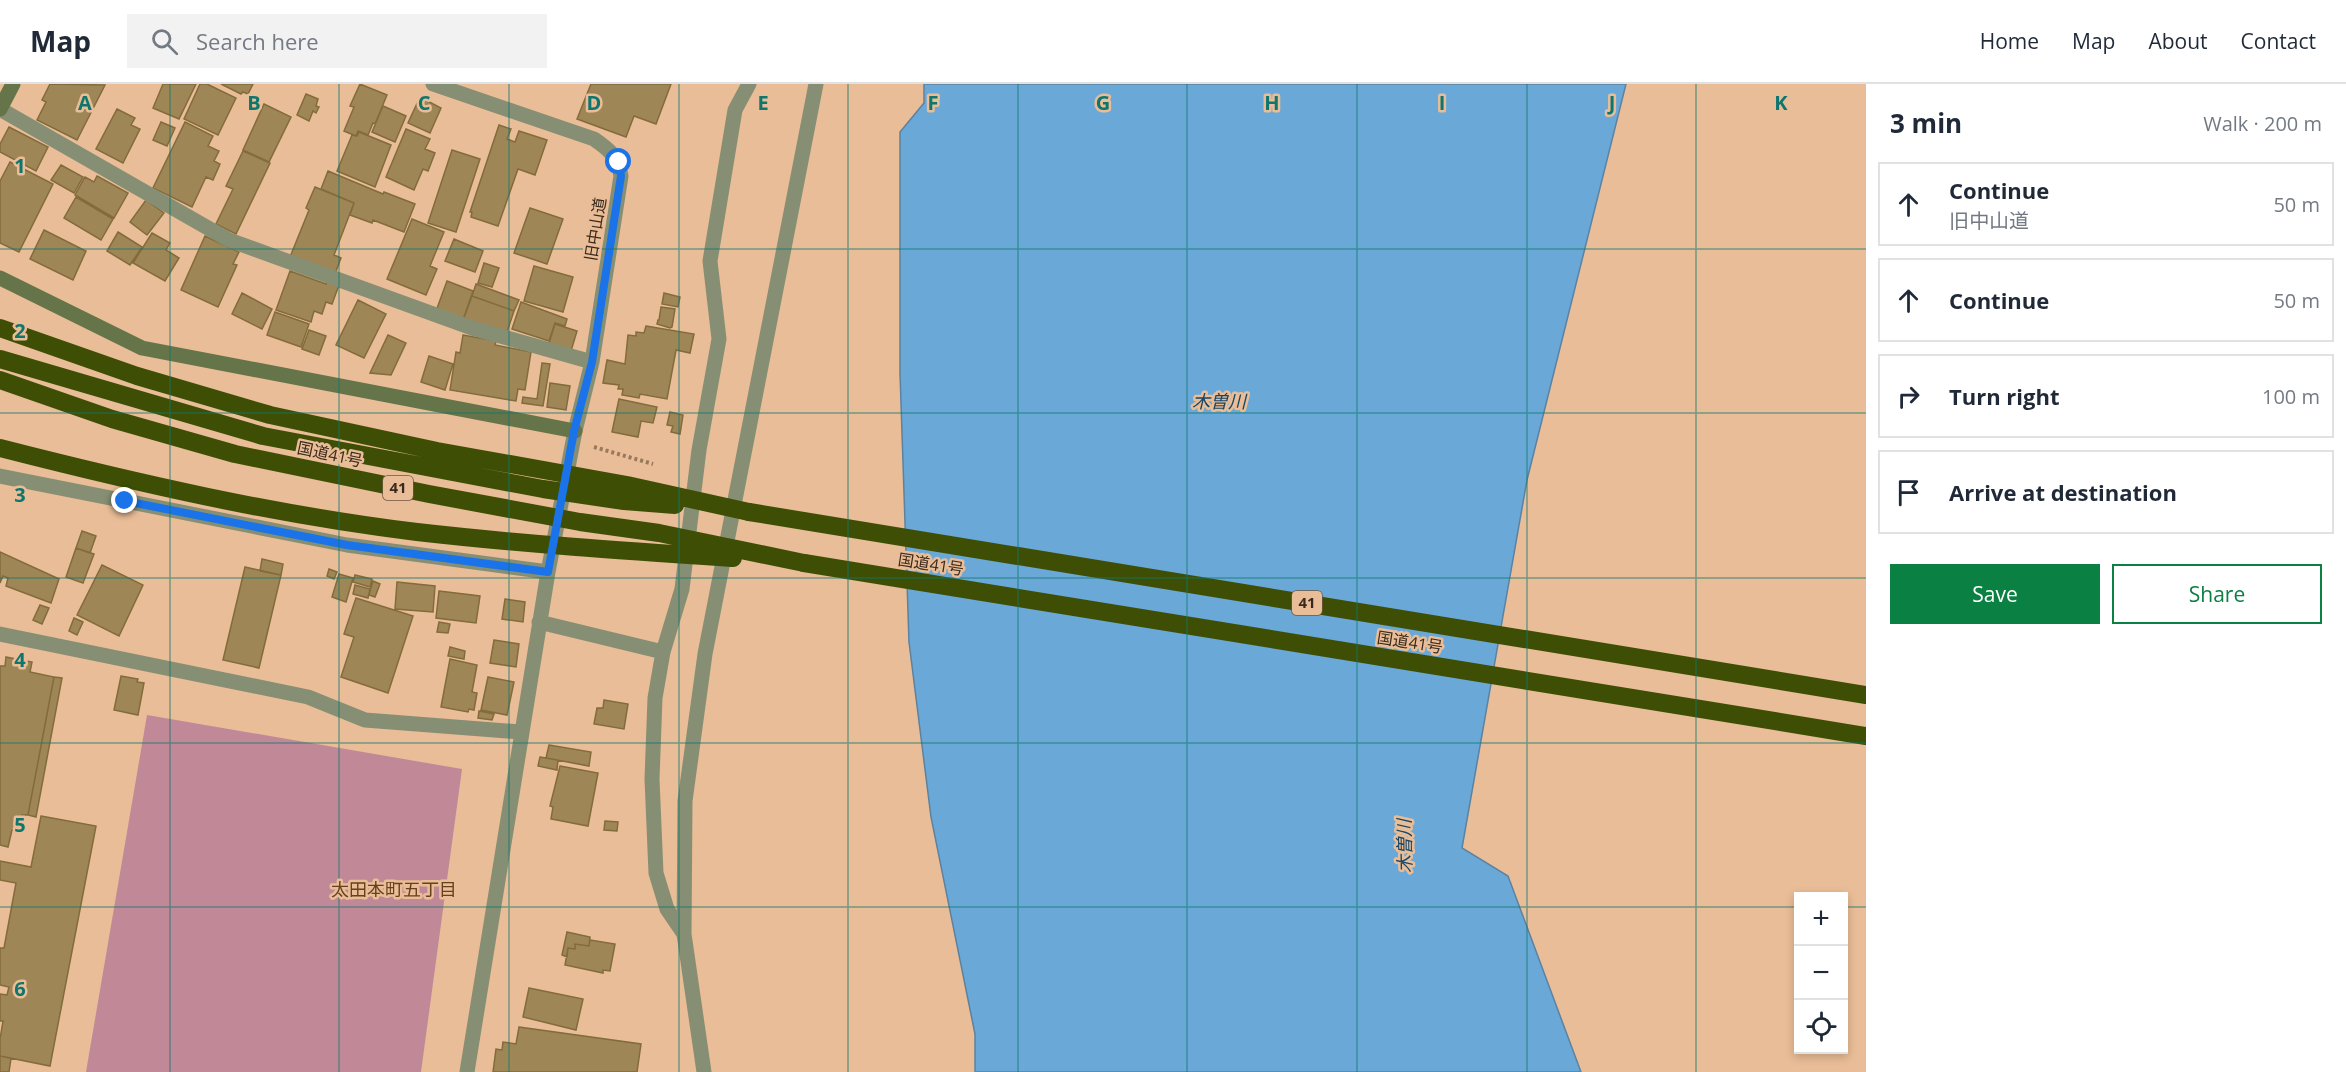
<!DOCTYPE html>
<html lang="en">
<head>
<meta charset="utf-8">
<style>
	body { margin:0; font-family:"Open Sans","Noto Sans JP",sans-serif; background:#f2f2f3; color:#1f2937 }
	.controls { position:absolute; right:18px; bottom:18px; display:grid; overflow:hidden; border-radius:0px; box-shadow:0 3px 9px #0003 }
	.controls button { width:54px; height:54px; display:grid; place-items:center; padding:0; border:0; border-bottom:2px solid #e0e1e3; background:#fff; color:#1f2937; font:30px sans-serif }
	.stop { position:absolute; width:18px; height:18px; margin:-14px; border:4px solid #1a73e8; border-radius:50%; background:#fff }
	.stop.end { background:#1a73e8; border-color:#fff; box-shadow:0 2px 6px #0008 }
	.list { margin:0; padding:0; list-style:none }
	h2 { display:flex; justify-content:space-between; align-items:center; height:78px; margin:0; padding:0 24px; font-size:26px }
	h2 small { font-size:20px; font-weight:400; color:#747a83 }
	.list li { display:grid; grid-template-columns:39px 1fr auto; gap:18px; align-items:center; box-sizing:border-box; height:84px; margin:0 12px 12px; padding:0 12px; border:2px solid #e0e1e3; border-radius:0px }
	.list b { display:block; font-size:22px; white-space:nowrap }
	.list p { margin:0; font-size:20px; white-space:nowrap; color:#747a83 }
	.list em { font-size:20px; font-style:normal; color:#747a83 }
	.actions { display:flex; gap:12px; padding:18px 24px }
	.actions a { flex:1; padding:14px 0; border:2px solid #0b8043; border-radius:0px; text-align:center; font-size:21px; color:#0b8043 }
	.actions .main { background:#0b8043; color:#fff }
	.icon { flex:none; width:33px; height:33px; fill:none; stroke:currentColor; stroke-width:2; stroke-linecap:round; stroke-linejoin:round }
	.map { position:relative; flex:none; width:1866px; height:988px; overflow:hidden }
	header { display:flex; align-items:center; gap:36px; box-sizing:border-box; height:84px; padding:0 30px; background:#fff; border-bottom:2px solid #e0e1e3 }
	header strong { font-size:28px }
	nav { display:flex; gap:33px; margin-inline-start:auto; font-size:21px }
	.search { width:420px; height:54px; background:#f2f2f3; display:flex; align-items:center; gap:15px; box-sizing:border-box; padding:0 21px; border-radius:0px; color:#747a83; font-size:22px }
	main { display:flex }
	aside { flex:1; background:#fff }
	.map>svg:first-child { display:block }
</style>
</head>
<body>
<header>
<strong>Map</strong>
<div class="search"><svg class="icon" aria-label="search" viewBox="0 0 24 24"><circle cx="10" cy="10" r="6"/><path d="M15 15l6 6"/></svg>Search here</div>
<nav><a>Home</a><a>Map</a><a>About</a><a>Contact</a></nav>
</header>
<main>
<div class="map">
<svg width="1866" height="988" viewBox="0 0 1866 988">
	<rect width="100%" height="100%" fill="#e9bd97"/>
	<!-- green -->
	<path fill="#c18997" d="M147 631 462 685 421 988H86Z"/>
	<!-- water -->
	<path fill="#6aa8d8" stroke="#5c829f" stroke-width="1.5" d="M924 0H1626L1527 396 1462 764 1508 792 1581 988H975V950L931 733 909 558 900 289V48L924 19Z"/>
	<!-- building -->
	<path fill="#9f8656" stroke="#836b3b" stroke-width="1.5" d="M50 0 105 1 77 56 37 36 46 18 42 16Z
		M163 0H196L179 35 153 24Z
		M200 0H207L236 14 218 51 184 35Z
		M221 0H253L248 10 243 8 241 10Z
		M360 0 387 11 375 40 373 39 368 51 358 47 356 52 344 47 354 23 350 22Z
		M591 0H671L656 40 634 32 626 53 577 35Z
		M306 10 318 15 316 22 319 23 316 29 313 27 309 37 297 31Z
		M420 13 441 24 430 49 408 39Z
		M264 20 291 33 269 78 243 66Z
		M383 22 406 32 395 58 372 48Z
		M117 25 135 34 131 41 140 45 123 79 96 65Z
		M161 38 175 44 167 62 153 56Z
		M185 38 213 52 208 62 219 67 214 77 220 80 213 96 206 93 192 123 153 104Z
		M499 41 511 45 507 55 515 58 519 47 547 56 535 91 518 85 498 142 471 133 472 128H470Z
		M9 43 48 63 36 87 0 68V60Z
		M406 45 430 55 425 65 435 69 428 87 423 85 414 106 386 93Z
		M359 48 391 61 375 103 337 87 352 51 357 52Z
		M452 66 480 75 456 148 428 139Z
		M243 67 270 79 236 150 216 140 233 105 226 102Z
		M10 78 53 100 19 168 0 159V97Z
		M61 81 83 93 74 109 51 96Z
		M328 87 383 110 384 108 415 120 404 148 373 136 372 139 350 131 354 119 321 105Z
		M97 92 128 109 114 134 75 111 85 93 94 98Z
		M315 103 354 119 334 171 341 174 335 190 290 173 309 126 306 124Z
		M76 113 113 135 101 156 64 134Z
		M146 116 164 129 147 151 130 138Z
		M530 124 563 135 547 180 514 169Z
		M412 135 444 148 430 182 437 185 426 211 387 195Z
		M44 146 86 167 73 196 30 175Z
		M118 148 142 163 130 181 107 167Z
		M152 149 170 159 166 166 179 174 165 197 133 179Z
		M205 152 239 168 233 180 237 181 218 223 181 206Z
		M454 155 483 167 475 188 445 177Z
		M484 179 499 184 492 203 478 199Z
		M534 182 573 193 563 228 524 217Z
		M290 187 326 200 327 198 339 201 332 220 326 218 322 230 314 227 311 238 276 226Z
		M447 197 473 207 463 236 436 227Z
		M476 200 519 216 514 227 472 212Z
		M242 209 272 225 262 245 232 230Z
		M664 209 680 213 678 223 662 220Z
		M472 212 514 227 507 248 462 239Z
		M358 216 386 230 364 274 336 261Z
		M521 218 567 235 565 242 555 239 549 257 512 245Z
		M661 223 675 225 672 243 670 244 657 240 658 236H659Z
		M275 228 309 240 301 263 267 251Z
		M555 240 577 247 571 267 549 259Z
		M646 242 694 250 690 269 676 266 667 315 640 310 639 314 622 311 623 305H618L619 301 603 299 607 276 625 280 628 251 636 252V248L644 249Z
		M309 246 326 252 319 271 302 265Z
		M388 251 406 259 391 291 370 289Z
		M463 251 496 257 495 261 531 268 525 306 518 305 516 317 450 306 456 268 460 269Z
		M429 272 453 280 445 306 421 298Z
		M542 279 550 280 543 322 522 319 523 313 537 315Z
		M550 299 570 302 566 326 547 323Z
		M619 315 657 323 653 339 641 337 638 353 612 348Z
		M670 328 683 331 680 350 671 348 673 342 667 341Z
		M82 447 96 452 90 469 76 464Z
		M76 464 94 470 83 499 66 493Z
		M0 468 59 495 51 519 6 502 8 494 3 492 0 499Z
		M262 475 283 480 281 491 260 487Z
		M102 481 143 501 119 552 77 531Z
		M245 483 281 491 259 584 223 576Z
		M329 485 337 488 334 495 327 492Z
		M339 490 353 494 346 518 332 513Z
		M355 491 372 495 370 503 353 498Z
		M373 497 380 500 375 513 369 511Z
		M397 498 435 502 433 528 395 525Z
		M355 501 370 505 368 514 353 510Z
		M439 507 480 512 476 539 436 534Z
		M356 514 413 532 388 609 341 593 354 553 344 550Z
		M505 515 525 518 523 538 502 535Z
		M40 521 49 524 42 540 33 536Z
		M74 534 83 538 77 551 69 547Z
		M439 538 450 540 448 549 437 548Z
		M494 556 519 560 516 583 490 579Z
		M450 563 465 567 464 575 448 572Z
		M6 573 32 578 30 588 54 593 28 731H22L19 747 12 746 8 763 0 761V582H5Z
		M450 575 477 581 472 608 477 609 474 626 469 625 468 628 441 623Z
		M121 592 138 595 137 598 144 599 138 631 114 626Z
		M54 593 62 594 36 733 28 731Z
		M488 593 514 598 507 631 481 626Z
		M604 616 628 620 624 645 594 640 597 624H603Z
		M479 627 494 630 492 636 478 634Z
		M549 661 591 668 589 682 546 674Z
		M540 673 558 676 557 686 538 682Z
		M560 682 598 689 588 742 551 735 553 723 550 722Z
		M41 732 96 742 50 982 0 972V955L3 937H0V910L7 911 9 903 0 901V864H4L16 799 0 796V777L31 783Z
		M605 737 618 738 617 747 604 746Z
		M567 848 590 853 589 862 575 860V865L568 864 567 873 562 871Z
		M590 856 615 860 610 887 603 886V889L565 881 568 864 575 865V860L589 862Z
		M529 904 583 915 576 946 523 933Z
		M519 943 641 960 637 988H493L496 965 502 966 503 958 516 960Z
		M0 972 11 974 9 988H0Z"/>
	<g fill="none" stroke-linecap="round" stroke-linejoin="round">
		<!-- path -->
		<path stroke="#98795d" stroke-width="4" stroke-dasharray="3 3" stroke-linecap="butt" d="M594 363 653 380"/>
		<!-- street -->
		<path stroke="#868f73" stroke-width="15" d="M433 0 594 55C610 66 618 73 621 92L592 278 575 347 548 488 467 988
			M0 25 229 156 472 244 592 278
			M0 392 347 461 548 488
			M539 538 663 568
			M0 550 308 613 365 636 521 648
			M684 850 667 825 656 789 652 695 655 614 663 568 682 505 699 366 719 255 710 177 735 26 749 0
			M704 988 684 850 685 717 705 570 816 0"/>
		<!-- secondary -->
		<path stroke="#66744a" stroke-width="15" d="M0 25 13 0
			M0 194 142 264 575 347"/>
		<!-- highway -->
		<path stroke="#3e4f05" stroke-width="18" d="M749 428 1866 611
			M804 479 1866 652"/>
		<!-- highway-bridge -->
		<path stroke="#3e4f05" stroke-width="18" d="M0 244 137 292 270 331 437 367 627 401 749 428
			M0 275 263 352 543 405 624 417 675 421
			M0 296 112 335 235 370 429 410 580 438 659 449 804 479
			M0 364C137 399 276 431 417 448 522 460 628 467 733 474"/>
	</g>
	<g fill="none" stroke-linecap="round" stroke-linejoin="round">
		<!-- route -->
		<path stroke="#1a73e8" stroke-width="8" d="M125 417 347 461 548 488 574 347 592 278 621 92 619 78"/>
	</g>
	<!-- grid -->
	<path fill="none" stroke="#0f766e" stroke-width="1.5" stroke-opacity="0.55" d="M170 0V988M339 0V988M509 0V988M679 0V988M848 0V988M1018 0V988M1187 0V988M1357 0V988M1527 0V988M1696 0V988M0 165H1866M0 329H1866M0 494H1866M0 659H1866M0 823H1798M1844 823H1866"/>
	<g text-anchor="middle" stroke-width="5" stroke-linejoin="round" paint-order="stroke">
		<!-- shield labels -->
		<g fill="#e9bd97" stroke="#6f5640" stroke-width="1.5">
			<rect x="383" y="392" width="30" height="24" rx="4.5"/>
			<rect x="1292" y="507" width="30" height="24" rx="4.5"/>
		</g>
		<g font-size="15" font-weight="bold" fill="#3b2a1b">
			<text x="398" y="409">41</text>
			<text x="1307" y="524">41</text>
		</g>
		<!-- street labels -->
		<g font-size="16" fill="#3b2a1b" stroke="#e9bd97">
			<text transform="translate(595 145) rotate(-81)" y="6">旧中山道</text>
			<text transform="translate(330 370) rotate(12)" y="6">国道41号</text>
			<text transform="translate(931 480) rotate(9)" y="6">国道41号</text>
			<text transform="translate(1410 558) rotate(9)" y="6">国道41号</text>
		</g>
		<!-- water labels -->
		<g font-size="18" font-style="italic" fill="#174666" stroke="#e9bd97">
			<text x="1219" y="324">木曽川</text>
			<text transform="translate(1405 762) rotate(-91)" y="6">木曽川</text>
		</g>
		<!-- neighbourhood labels -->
		<g font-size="18" fill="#66411d" stroke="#e9bd97">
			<text x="394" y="812">太田本町五丁目</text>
		</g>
	</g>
	<g font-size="20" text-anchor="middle" font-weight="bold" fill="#0f766e" stroke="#e9bd97" stroke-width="5" stroke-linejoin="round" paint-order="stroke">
		<text x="85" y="26">A</text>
		<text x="254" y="26">B</text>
		<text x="424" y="26">C</text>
		<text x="594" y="26">D</text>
		<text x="763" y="26">E</text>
		<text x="933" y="26">F</text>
		<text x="1103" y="26">G</text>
		<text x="1272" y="26">H</text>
		<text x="1442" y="26">I</text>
		<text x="1612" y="26">J</text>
		<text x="1781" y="26">K</text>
		<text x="20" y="89">1</text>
		<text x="20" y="254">2</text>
		<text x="20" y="418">3</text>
		<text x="20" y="583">4</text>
		<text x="20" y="748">5</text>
		<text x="20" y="912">6</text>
	</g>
</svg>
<div class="controls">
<button>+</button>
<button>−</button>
<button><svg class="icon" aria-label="locate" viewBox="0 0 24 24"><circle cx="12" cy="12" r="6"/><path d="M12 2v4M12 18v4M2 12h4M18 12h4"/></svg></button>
</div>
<div class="stop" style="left:619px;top:78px"></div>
<div class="stop end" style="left:125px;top:417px"></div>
</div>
<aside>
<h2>3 min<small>Walk · 200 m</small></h2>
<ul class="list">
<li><svg class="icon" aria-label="ahead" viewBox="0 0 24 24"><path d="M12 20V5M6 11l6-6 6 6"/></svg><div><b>Continue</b><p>旧中山道</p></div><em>50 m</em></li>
<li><svg class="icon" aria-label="ahead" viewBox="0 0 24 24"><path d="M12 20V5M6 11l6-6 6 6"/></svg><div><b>Continue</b></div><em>50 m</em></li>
<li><svg class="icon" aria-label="right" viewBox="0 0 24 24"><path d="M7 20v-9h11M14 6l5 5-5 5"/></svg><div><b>Turn right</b></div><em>100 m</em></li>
<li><svg class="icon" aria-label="arrive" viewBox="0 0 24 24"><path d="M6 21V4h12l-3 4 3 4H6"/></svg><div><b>Arrive at destination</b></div></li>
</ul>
<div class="actions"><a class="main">Save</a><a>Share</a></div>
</aside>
</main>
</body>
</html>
